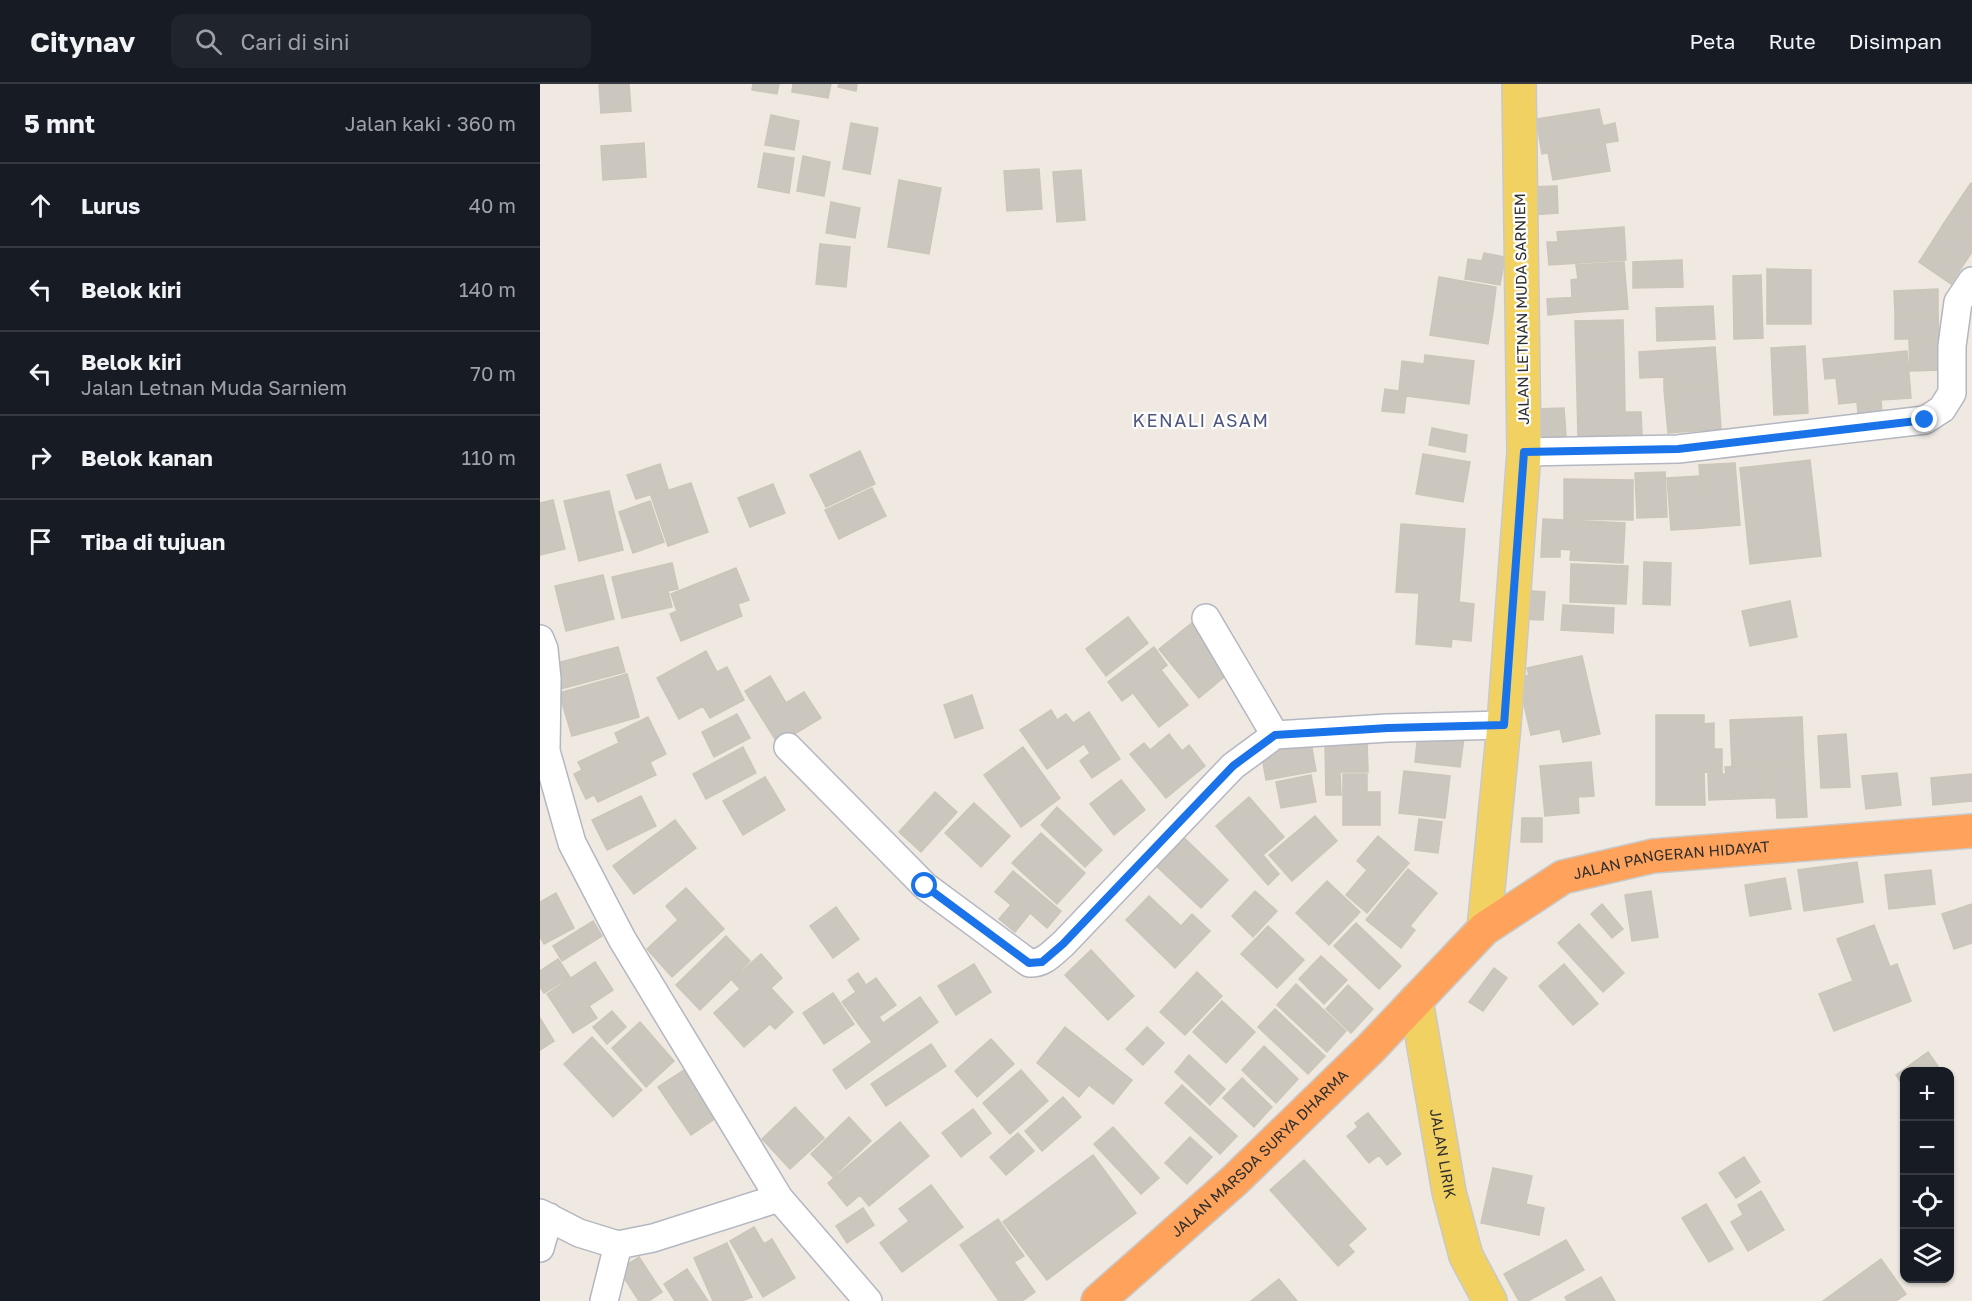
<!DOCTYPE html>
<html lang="id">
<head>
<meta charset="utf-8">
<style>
	body { margin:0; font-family:"Golos Text",sans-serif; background:#20242c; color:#f1f3f6 }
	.controls { position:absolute; right:18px; bottom:18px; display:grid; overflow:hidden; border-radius:12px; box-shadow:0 2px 4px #0004 }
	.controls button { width:54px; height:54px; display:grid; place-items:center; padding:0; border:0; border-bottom:2px solid #363941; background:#171b24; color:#f1f3f6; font:30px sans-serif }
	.stop { position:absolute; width:18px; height:18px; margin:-14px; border:4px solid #1a73e8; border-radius:50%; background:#fff }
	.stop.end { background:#1a73e8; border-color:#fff; box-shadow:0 2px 6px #0008 }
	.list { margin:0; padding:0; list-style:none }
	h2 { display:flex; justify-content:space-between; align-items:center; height:78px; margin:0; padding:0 24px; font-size:26px }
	h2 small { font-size:20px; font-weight:400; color:#9ea1a6 }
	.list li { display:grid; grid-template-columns:39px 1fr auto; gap:18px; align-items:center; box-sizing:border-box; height:84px; padding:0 24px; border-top:2px solid #363941 }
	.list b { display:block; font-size:22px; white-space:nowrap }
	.list p { margin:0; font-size:20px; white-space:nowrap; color:#9ea1a6 }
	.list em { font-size:20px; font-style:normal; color:#9ea1a6 }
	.icon { flex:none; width:33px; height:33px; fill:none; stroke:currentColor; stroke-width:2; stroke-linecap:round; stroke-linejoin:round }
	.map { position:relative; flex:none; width:1432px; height:1217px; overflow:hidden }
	header { display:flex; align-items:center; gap:36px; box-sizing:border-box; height:84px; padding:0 30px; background:#171b24; border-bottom:2px solid #363941 }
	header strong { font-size:28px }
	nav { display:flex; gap:33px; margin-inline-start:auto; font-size:21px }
	.search { width:420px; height:54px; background:#20242c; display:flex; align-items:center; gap:15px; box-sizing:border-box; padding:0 21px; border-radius:12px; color:#9ea1a6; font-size:22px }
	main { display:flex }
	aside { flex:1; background:#171b24 }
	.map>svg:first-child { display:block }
</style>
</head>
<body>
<header>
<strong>Citynav</strong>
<div class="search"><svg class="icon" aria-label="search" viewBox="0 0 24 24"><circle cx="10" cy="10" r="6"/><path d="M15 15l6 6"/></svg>Cari di sini</div>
<nav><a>Peta</a><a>Rute</a><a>Disimpan</a></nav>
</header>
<main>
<aside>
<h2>5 mnt<small>Jalan kaki · 360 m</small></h2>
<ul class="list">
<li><svg class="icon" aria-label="ahead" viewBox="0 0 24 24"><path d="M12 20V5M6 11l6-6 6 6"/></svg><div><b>Lurus</b></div><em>40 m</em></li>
<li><svg class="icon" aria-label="left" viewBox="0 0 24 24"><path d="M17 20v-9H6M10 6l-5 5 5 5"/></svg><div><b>Belok kiri</b></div><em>140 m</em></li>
<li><svg class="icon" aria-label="left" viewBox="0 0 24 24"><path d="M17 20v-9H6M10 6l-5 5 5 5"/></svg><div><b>Belok kiri</b><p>Jalan Letnan Muda Sarniem</p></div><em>70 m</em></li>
<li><svg class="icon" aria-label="right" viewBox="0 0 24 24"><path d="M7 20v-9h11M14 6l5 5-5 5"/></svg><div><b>Belok kanan</b></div><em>110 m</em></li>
<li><svg class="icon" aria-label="arrive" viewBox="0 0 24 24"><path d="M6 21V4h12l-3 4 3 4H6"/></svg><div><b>Tiba di tujuan</b></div></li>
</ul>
</aside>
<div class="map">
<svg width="1432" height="1217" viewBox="0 0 1432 1217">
	<rect width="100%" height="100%" fill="#efe9e1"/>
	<!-- building -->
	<path fill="#cbc7bf" stroke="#cbc5ba" stroke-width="1.5" d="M59 0H89L91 27 61 29Z
		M213 0H239L237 10 212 6Z
		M253 0H291L288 14 252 8Z
		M299 0H317L316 7 298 3Z
		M1059 25 1063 42 1075 39 1078 57 1002 70 996 35Z
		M231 31 259 37 254 66 225 61Z
		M311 39 338 44 330 90 303 85Z
		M104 59 106 93 63 96 61 62Z
		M1065 59 1070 87 1013 96 1008 69Z
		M224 69 254 74 249 109 218 103Z
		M263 72 290 78 284 112 257 107Z
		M499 85 502 125 467 127 464 87Z
		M541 86 545 136 517 138 513 88Z
		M359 96 401 104 389 170 348 163Z
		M1431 99 1432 100V127L1418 118Z
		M1017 102 1018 129 991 131 989 103Z
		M291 118 320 124 315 154 286 149Z
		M1418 118 1432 127V157L1404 139Z
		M1404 139 1432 157V168L1422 183 1390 161Z
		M1084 143 1086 176 1009 181 1007 158H1018L1017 148Z
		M280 160 310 163 306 203 276 200Z
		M1390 161 1422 183 1411 200 1379 178Z
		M944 169 965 173 960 201 925 195 928 175 942 177Z
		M1142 176 1143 203 1093 204V178Z
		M1084 178 1088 225 1040 228 1038 213H1032L1031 196 1038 195 1036 181Z
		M1227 185 1271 186V240H1227Z
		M1221 191 1223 254 1194 255 1193 192Z
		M899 193 956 203 953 228 895 219Z
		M1398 205V229L1355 230 1354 207Z
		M1038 213 1040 228 1008 231 1007 215Z
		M895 219 953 228 948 260 890 251Z
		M1173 222 1175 255 1117 257 1116 224Z
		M1398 229 1399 254 1355 255V230Z
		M1083 236 1084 271 1036 272 1035 237Z
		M1399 254 1401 286 1370 287 1369 255Z
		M1265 262 1268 329 1234 331 1231 264Z
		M1175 263 1178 302 1124 305V293L1100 294 1099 268Z
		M1367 267 1371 314 1341 316 1337 270Z
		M1337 270 1342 328 1318 330 1317 318 1299 320 1296 294 1285 295 1283 275Z
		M885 271 934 277 929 320 866 312 864 329 842 327 845 305 859 307 862 277 884 280Z
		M1084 271 1085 328H1101L1102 351 1038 352 1036 272Z
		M1178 302 1181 345 1128 349 1124 305Z
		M1024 324 1026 352 998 353 996 325Z
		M892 344 927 351 925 368 889 361Z
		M320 367 335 400 286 423 270 391Z
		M883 370 930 378 923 418 876 410Z
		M1270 376 1281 472 1210 480 1200 384Z
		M1195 379 1200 441 1164 444 1159 381Z
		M120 380 128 405 96 415 87 391Z
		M1125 388 1127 433 1097 434 1095 389Z
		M1160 392 1164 444 1131 446 1127 394Z
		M1024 395 1093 396V436L1024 435Z
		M151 399 168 448 128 462 111 412Z
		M233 400 245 429 210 443 198 414Z
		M332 404 346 432 299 455 285 426Z
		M69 407 83 466 39 477 24 417Z
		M13 416 25 465 0 471V419Z
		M110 417 124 458 93 469 79 428Z
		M1003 435 1085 439 1083 479 1030 476 1031 466 1020 465V473H1001Z
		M861 440 925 445 919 518 934 520 931 557 912 555 911 563 876 560 879 509 856 508Z
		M1104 478 1131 479 1130 521 1103 520Z
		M132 479 138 505 128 507 132 523 82 534 72 493Z
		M1031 480 1088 482 1086 520 1030 518Z
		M196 484 209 516 198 520 202 532 141 557 130 530 137 527 131 510Z
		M63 491 74 535 26 547 15 502Z
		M982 506 1005 508 1003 536 980 535Z
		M1250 517 1257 553 1210 562 1202 527Z
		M1023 521 1074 524 1073 549 1021 546Z
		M588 533 608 559 566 592 546 565Z
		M658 534 690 588 659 614 619 565Z
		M78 563 85 588 20 605 13 580Z
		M614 563 627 581 621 586 648 621 619 643 593 609 582 617 568 598Z
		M166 567 177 588 187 583 204 616 170 634 163 622 139 635 117 594Z
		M1042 572 1060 650 1023 658 1020 645 991 651 978 594 989 591 987 584Z
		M87 590 99 633 32 652 19 609Z
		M230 592 246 619 264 608 281 634 238 660 205 607Z
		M432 611 443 644 415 654 404 621Z
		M511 626 517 636 526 630 533 639 549 628 580 675 552 694 540 677 550 669 544 660 507 685 480 646Z
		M197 630 210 654 174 673 162 648Z
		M1116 631H1164V640L1174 639V665H1182V689L1164 688 1165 721H1116Z
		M108 633 126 670 110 678 116 691 58 718 54 711 46 715 34 690 42 686 38 678 79 659 75 649Z
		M1262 633 1264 679 1192 683 1190 636Z
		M878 648 924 654 920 683 875 678Z
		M629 650 642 667 649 661 665 682 626 714 590 670 604 659 610 666Z
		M1306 650 1310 703 1281 704 1278 652Z
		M770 653 776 687 726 696 720 662Z
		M827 657 828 688H800L801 711H786L785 658Z
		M203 663 216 689 166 715 153 690Z
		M483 663 520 714 481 743 444 691Z
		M1051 678 1054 712 1038 713 1039 729 1005 732 1000 682Z
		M1264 679 1267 733 1237 734 1236 714H1221L1220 681Z
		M1220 681 1221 714 1169 716 1168 690H1186L1185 683Z
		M864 687 910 692 905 734 859 729Z
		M1357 689 1361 721 1326 725 1322 692Z
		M803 690H827V708H840V741H803Z
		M1432 690V717L1393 721 1391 694Z
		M771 691 776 718 741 724 736 698Z
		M225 693 245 726 203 751 183 717Z
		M581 696 605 726 574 751 550 720Z
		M395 708 417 728 381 768 359 748Z
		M101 712 116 742 67 766 52 736Z
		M709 713 744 753 723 771 739 790 728 801 676 742Z
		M434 719 470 752 441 783 405 749Z
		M517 723 562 766 545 783 501 741Z
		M775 732 797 757 752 797 729 771Z
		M982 734H1002V758H981Z
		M879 735 902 738 898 769 875 766Z
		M135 736 156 764 94 810 73 782Z
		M501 749 545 789 517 820 472 779Z
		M639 749 688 796 661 824 612 778Z
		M838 752 869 779 827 829 806 811 827 786 817 777Z
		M1317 778 1323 818 1264 827 1258 786Z
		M868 785 897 809 870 842 875 846 861 864 826 836Z
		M1391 786 1395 820 1349 825 1345 791Z
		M473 787 521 827 507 844 490 829 475 848 459 835 471 821 455 808Z
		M1245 794 1251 825 1210 832 1205 801Z
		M787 797 820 828 789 861 756 829Z
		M146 804 184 845 132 893 107 865 138 836 126 822Z
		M715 807 737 827 713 853 692 832Z
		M1111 807 1118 853 1092 857 1085 811Z
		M16 809 34 844 4 860 0 853V818Z
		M609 812 641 842 652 830 670 847 635 884 586 836Z
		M1062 820 1083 845 1072 854 1051 830Z
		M1432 820V859L1414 865 1402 830Z
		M296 823 319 855 293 874 270 842Z
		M53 837 62 852 22 877 13 862Z
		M816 839 861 882 839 905 794 862Z
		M1039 840 1084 889 1063 908 1018 859Z
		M1334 841 1350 883 1357 880 1371 917 1294 947 1279 910 1313 897 1297 855Z
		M728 842 764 876 737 904 701 870Z
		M186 852 210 877 160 926 136 901Z
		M551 866 594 912 568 936 525 891Z
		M221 870 242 894 231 904 253 928 235 945 230 940 204 963 174 929 200 905 192 896Z
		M781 872 807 896 784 920 759 895Z
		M18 875 30 893 4 909 0 903V887Z
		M55 878 73 906 49 922 57 934 33 949 7 910Z
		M434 880 451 908 416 931 398 902Z
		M1024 880 1058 920 1033 941 999 902Z
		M954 884 967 894 943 927 929 918Z
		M657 888 682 912 645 951 620 928Z
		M318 889 326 901 336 894 356 921 339 933 343 939 380 913 398 938 306 1005 293 986 332 958 302 918 316 908 308 896Z
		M756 900 806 947 787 968 737 921Z
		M808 901 833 925 811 949 786 925Z
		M293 909 314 940 284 960 263 929Z
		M682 917 715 948 686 979 653 948Z
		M735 925 785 972 768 990 718 943Z
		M72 927 86 943 67 960 53 943Z
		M0 934 14 957 0 966Z
		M100 938 134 977 106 1003 72 964Z
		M525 943 592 996 573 1020 549 1001 539 1013 497 979Z
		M607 943 624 959 603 981 586 965Z
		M52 953 102 1006 73 1033 24 980Z
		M451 955 474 980 437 1013 415 987Z
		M391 960 406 982 346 1022 331 1000Z
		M724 962 758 995 736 1019 702 986Z
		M1388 968 1402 988H1364V1003L1356 991Z
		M649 971 685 1005 670 1021 635 988Z
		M144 986 176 1034 151 1051 118 1003Z
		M481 986 508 1017 470 1050 443 1019Z
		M702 994 732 1023 714 1043 683 1014Z
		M642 1001 697 1052 680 1070 625 1019Z
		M523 1013 541 1033 502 1067 485 1047Z
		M255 1023 284 1054 250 1085 222 1055Z
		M433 1025 451 1049 421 1073 402 1049Z
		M828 1029 861 1070 847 1081 839 1071 829 1079 807 1052 818 1043 815 1039Z
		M309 1033 331 1057 293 1093 271 1070Z
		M360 1038 389 1072 329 1122 320 1111 307 1122 288 1099Z
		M573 1043 619 1094 601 1110 554 1060Z
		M478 1049 494 1067 466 1091 450 1073Z
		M650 1053 672 1073 647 1100 625 1079Z
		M553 1071 596 1129 507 1196 463 1138Z
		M1204 1073 1220 1098 1196 1114 1179 1089Z
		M764 1076 826 1145 808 1161 814 1168 798 1182 730 1106Z
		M953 1084 992 1092 986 1120 1004 1124 999 1151 941 1139Z
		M391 1101 423 1143 362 1188 340 1159 369 1137 359 1125Z
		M1221 1107 1244 1146 1208 1167 1191 1138 1203 1131 1198 1121Z
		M1166 1120 1193 1165 1169 1178 1142 1134Z
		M323 1124 334 1141 307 1159 296 1142Z
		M458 1135 484 1172 474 1178 495 1208 482 1217H459L420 1161Z
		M214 1143 224 1160 232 1155 255 1194 223 1213 190 1157Z
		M1026 1156 1044 1186 988 1217H979L964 1190Z
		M187 1159 212 1213 202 1217H173L154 1174Z
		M99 1173 122 1208 109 1217H99L79 1186Z
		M1341 1175 1366 1210 1356 1217H1283Z
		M147 1185 168 1217H135L124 1200Z
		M1061 1193 1075 1217H1027L1025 1213Z
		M739 1195 757 1217H711Z"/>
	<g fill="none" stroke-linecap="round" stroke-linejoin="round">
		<defs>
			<path id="minor" d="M984 368 1138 365 1385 336 1402 325 1412 309V262L1418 218 1432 197
				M666 534 735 651
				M0 555 4 565 7 595 6 667 32 759 82 855 239 1114 328 1217
				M248 663 385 802 489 879C504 880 512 869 523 860L693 682 735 651 848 644 964 641
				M0 1129 39 1149 78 1161 113 1154 239 1114
				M0 1164 9 1133
				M64 1217 78 1161"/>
			<g id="major">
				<path d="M944 845 964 641 984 368 979 0"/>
				<path id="s1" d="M876 916 909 1108 926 1172 950 1217"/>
			</g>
			<g id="highway">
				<path id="s2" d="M558 1217 695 1096 830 965 944 845 1023 793 1113 772 1432 747"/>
			</g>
		</defs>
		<!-- minor casing -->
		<use href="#minor" stroke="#b4b7c1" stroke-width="30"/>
		<!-- major casing -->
		<use href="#major" stroke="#c9c9c9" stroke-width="36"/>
		<!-- highway casing -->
		<use href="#highway" stroke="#c9c9c9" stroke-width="36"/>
		<!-- minor -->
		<use href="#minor" stroke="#fff" stroke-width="27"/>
		<!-- major -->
		<use href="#major" stroke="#f2d163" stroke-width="33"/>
		<!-- highway -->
		<use href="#highway" stroke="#ffa35c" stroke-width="33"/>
	</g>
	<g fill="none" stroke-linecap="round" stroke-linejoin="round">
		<!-- route -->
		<path stroke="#1a73e8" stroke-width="8" d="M385 802 489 879 502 878 523 860 693 682 735 651 848 644 964 641 984 368 1138 365 1385 336"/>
	</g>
	<g text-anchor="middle" stroke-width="4.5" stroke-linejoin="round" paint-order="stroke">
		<!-- street labels -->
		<g font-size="15" fill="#2e2e2e" stroke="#fff">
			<text transform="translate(982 225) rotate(-91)" y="5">JALAN LETNAN MUDA SARNIEM</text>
			<text dy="5" stroke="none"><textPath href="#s2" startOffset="741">JALAN PANGERAN HIDAYAT</textPath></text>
			<text dy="5" stroke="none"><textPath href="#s2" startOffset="219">JALAN MARSDA SURYA DHARMA</textPath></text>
			<text dy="5" stroke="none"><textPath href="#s1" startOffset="156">JALAN LIRIK</textPath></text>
		</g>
		<!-- quarter labels -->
		<g font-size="18" letter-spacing="1.5" fill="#4d5680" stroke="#fff">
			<text x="661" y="343">KENALI ASAM</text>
		</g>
	</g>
</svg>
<div class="controls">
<button>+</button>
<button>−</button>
<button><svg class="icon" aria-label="locate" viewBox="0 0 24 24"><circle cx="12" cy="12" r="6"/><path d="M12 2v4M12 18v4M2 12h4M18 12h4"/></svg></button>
<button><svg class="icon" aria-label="layers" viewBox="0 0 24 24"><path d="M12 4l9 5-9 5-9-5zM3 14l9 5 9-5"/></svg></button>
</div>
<div class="stop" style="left:385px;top:802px"></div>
<div class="stop end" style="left:1385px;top:336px"></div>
</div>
</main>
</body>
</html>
